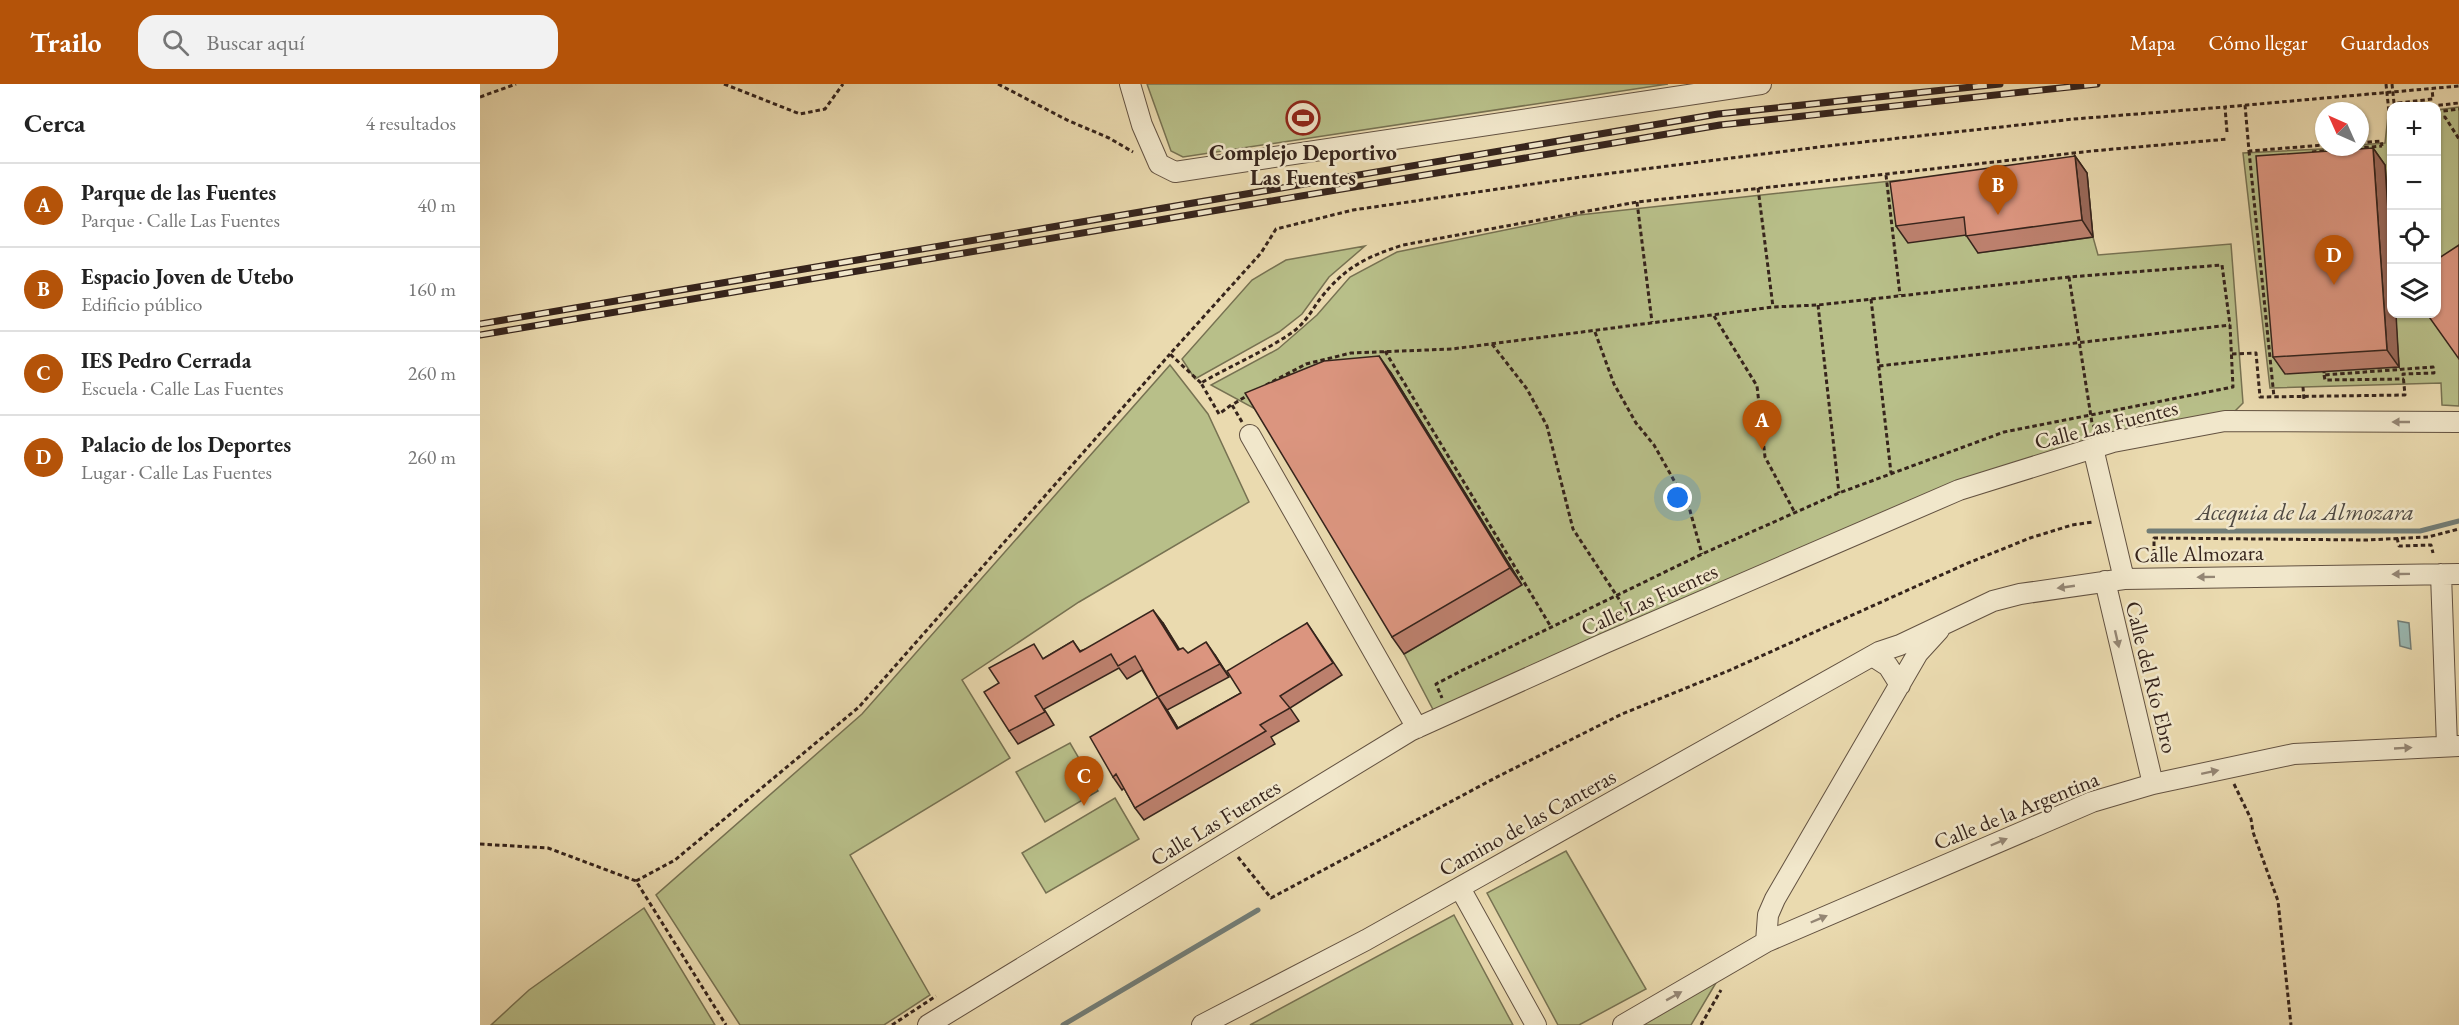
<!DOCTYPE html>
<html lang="es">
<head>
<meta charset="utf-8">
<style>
	body { margin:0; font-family:"EB Garamond",serif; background:#f2f2f2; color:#222 }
	.controls { position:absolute; right:18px; top:18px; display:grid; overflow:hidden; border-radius:12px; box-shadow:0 2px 4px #0004 }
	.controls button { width:54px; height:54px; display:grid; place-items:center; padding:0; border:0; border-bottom:2px solid #e0e0e0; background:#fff; color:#222; font:30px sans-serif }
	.compass { position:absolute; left:1835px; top:18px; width:54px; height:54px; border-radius:50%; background:#fff; box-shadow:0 2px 4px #0004; rotate:315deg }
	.you { position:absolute; left:1198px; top:414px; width:21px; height:21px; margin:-15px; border:4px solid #fff; border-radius:50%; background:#1a73e8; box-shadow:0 0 0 9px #1a73e833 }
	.badge { display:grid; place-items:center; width:39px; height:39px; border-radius:50%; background:#b45309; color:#fff; font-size:20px; font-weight:700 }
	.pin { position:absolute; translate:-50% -50px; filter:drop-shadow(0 2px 3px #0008) }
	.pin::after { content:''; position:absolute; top:32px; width:21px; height:18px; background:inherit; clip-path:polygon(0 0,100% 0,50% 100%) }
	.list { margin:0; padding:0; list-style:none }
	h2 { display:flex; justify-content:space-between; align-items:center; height:78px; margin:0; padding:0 24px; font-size:26px }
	h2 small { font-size:20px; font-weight:400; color:#767676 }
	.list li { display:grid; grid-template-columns:39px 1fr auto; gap:18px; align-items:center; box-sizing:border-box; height:84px; padding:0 24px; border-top:2px solid #e0e0e0 }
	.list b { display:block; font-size:22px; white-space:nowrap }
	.list p { margin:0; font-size:20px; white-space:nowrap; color:#767676 }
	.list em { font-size:20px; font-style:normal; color:#767676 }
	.icon { flex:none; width:33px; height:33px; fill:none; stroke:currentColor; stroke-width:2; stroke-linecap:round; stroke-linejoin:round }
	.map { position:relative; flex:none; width:1979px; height:941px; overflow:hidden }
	header { display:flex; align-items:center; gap:36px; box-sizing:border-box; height:84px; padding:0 30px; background:#b45309; color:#fff }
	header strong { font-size:28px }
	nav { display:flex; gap:33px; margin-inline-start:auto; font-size:21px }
	.search { width:420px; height:54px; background:#f2f2f2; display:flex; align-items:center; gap:15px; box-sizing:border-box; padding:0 21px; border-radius:18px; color:#767676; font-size:22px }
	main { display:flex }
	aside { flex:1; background:#fff }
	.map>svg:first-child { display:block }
</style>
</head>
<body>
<header>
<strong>Trailo</strong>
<div class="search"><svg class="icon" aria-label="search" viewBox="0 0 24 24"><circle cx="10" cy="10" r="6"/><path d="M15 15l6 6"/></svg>Buscar aquí</div>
<nav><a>Mapa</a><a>Cómo llegar</a><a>Guardados</a></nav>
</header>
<main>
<aside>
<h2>Cerca<small>4 resultados</small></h2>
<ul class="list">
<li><span class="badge">A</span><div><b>Parque de las Fuentes</b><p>Parque · Calle Las Fuentes</p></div><em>40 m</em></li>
<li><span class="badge">B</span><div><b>Espacio Joven de Utebo</b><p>Edificio público</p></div><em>160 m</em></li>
<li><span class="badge">C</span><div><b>IES Pedro Cerrada</b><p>Escuela · Calle Las Fuentes</p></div><em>260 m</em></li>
<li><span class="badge">D</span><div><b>Palacio de los Deportes</b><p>Lugar · Calle Las Fuentes</p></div><em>260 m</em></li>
</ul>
</aside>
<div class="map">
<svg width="1979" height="941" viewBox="0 0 1979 941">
	<rect width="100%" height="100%" fill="#eadaaf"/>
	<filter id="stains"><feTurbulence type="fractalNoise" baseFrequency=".00333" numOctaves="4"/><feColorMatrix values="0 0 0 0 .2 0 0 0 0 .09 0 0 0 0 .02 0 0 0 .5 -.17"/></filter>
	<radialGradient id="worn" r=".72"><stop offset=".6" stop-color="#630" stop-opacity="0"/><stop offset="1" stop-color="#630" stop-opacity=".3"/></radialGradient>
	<!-- green -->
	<path fill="#b8bf89" stroke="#777252" stroke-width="1.5" d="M667 0H1188L703 73 691 67Z
		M1979 23V322L1962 321 1961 299 1790 304 1763 69 1880 63V61L1905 59 1908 32 1911 31 1912 230H1956L1957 26Z
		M1420 96 1422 115 1496 150 1498 169 1613 153 1618 171 1751 160 1763 319 1745 337 1633 358 1381 449 958 635 924 570 1041 501 911 289 856 294 777 326 731 301 798 265 837 231 870 193 917 168 1099 131Z
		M885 162 849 193 822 230 799 248 715 295 702 275 772 196 806 176Z
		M690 281 728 330 769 418 599 518 482 596 530 674 370 771 450 911 404 941H260L176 811 382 630Z
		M590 659 618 707 565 738 536 688Z
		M635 714 659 755 566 809 542 769Z
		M1086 767 1166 905 1099 941H1078L1007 809Z
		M164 824 235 941H11L49 906Z
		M974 831 1033 941H770Z
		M1237 897 1211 941H1157Z"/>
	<!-- water -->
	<path fill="#9ab9b3" stroke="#727d77" stroke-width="1.5" d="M1918 537 1929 539 1931 565 1920 562Z"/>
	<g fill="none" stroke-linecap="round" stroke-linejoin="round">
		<!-- stream -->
		<path stroke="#727d77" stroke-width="5" d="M1669 447H1940L1979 437
			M583 941 778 826"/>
		<defs>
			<path id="street" d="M650 0 662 41 679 80 695 88 1281 0
				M770 351 937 644
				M1613 364 1644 495
				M1961 490 1967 662
				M1625 497 1673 700
				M1394 573 1408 582 1420 601
				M980 804 1056 941
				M1286 858 1288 831 1295 815 1438 569 1459 546
				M448 941 930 647 1125 559 1479 406 1633 358 1745 337 1979 338
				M722 941 886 856 1399 568 1420 561 1513 517 1540 510 1644 495 1979 490
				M1143 941 1286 858 1612 718 1673 700 1814 670 1979 662"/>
		</defs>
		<!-- street casing -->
		<use href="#street" stroke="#635241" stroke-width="22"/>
		<!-- path -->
		<path stroke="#36241c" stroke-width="3" stroke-dasharray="4.5 3" stroke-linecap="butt" d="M244 0 320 30 345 25 363 0
			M518 0 587 36 629 54 653 68
			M0 13 36 0
			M1918 19 1953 15 1952 5
			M1765 21 1769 67 1844 61
			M1951 22 1979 19
			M1956 28 1979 25
			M1956 34 1965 33 1979 55
			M1747 48 1745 23 1979 2
			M1880 59 1901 57 1902 62
			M1769 67 1794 313
			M1832 68 1902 62
			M1406 91 1420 211
			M1278 104 1293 223
			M1157 118 1172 238
			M1589 193 1612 339 1615 344
			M1391 215 1411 389
			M1338 221 1359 409
			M1234 232 1277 302 1285 373 1315 429
			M1115 248 1134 300 1156 339 1174 361 1209 423 1222 470
			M1012 260 1047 305 1067 342 1093 445 1148 529
			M905 267 1071 543
			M1752 270 1776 269 1780 313 1925 311 1923 290 1954 289 1953 283 1844 291V288
			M1399 282 1750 241
			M1844 291 1845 296 1924 295
			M721 299 690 270 781 169 796 145 873 126 1101 93 1347 62 1594 35 1745 23
			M786 301 826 280 871 269 972 265 1293 223 1338 221 1589 193 1742 181 1750 241 1753 303 1524 348 1359 409 1222 470 981 587 956 600 962 614
			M1823 303 1824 316
			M751 321 739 330 721 299C750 282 788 266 814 247 826 238 832 226 840 215 865 183 886 173 923 161L1157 118 1612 67 1748 55
			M762 338 752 321 768 311
			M1917 454 1919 462 1951 461 1953 469
			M1674 477V454L1887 456 1948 453 1979 445
			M1754 700 1771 735 1773 748 1798 817 1811 941
			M0 760 68 764 156 797 246 941
			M758 773 791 814 1015 694 1142 630 1248 587 1488 479 1550 454 1592 441 1613 438
			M156 797 195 776 379 623 690 270
			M412 941 456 912
			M1221 941 1241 906"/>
		<!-- street -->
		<use href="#street" stroke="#f1e7cb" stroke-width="20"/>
		<defs>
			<path id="rail" d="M0 240 1238 30 1520 0
				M0 251 1240 41 1617 0"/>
		</defs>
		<!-- rail casing -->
		<use href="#rail" stroke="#36241c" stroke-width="7"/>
		<!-- rail -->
		<use href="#rail" stroke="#f1e7cb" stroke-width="4.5" stroke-dasharray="14" stroke-linecap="butt"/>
		<!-- path-bridge -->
		<path stroke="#36241c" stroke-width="3" stroke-dasharray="4.5 3" stroke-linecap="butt" d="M1906 0 1909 28 1912 27
			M1912 0 1914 19H1918"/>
	</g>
	<!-- wall -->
	<path fill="#bc806d" stroke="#36241c" stroke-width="1.5" d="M1893 64 1905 81 1919 283 1805 290 1793 273Z
		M1595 72 1607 89 1613 153 1498 169 1486 151 1428 159 1416 142Z
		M911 289 1042 501 924 570 912 553Z
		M683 539 699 566 708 569 735 571 749 593 687 626 698 644 761 609 827 539 862 591 810 624 819 637 791 653 795 660 664 736 655 724 644 704 642 706 633 693 678 613 662 586 647 595 639 584 564 625 574 641 538 660 529 647 564 574 593 557 600 567Z"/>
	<!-- shaded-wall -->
	<path fill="#996859" stroke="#36241c" stroke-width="1.5" d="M1893 64 1905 81 1911 172V230H1916L1919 283 1907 266Z
		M1595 72 1607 89 1613 153 1602 136Z
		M899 272 911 289 1042 501 1030 484Z
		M673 526 683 539 708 579 698 566Z
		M726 558 735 571 749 593 740 580Z
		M678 613 687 626 706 658 697 645Z"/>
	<!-- building -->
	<path fill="#db957f" stroke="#36241c" stroke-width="1.5" d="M1893 64 1907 266 1793 273 1776 72Z
		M1595 72 1602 136 1486 152 1484 133 1416 142 1410 98Z
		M1979 161V275L1947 230H1956V176Z
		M899 272 1030 484 912 553 765 309 844 277Z
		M673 526 698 566 703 564 708 569 726 558 740 580 678 613 655 572 638 582 631 570 555 612 565 628 529 647 504 608 519 599 509 584 554 560 563 575 593 557 600 568Z
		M827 539 853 579 800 612 810 624 780 641 786 647 655 724 636 690 633 693 610 653 678 613 697 645 761 609 747 587Z"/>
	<!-- one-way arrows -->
	<defs><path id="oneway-solid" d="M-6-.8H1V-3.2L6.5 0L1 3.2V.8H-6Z" transform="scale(1.5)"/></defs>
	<g fill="#948674">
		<use href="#oneway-solid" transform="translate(1921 338) rotate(-180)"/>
		<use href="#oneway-solid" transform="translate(1921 490) rotate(179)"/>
		<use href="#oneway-solid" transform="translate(1726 493) rotate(179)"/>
		<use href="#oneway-solid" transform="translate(1586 503) rotate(172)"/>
		<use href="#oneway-solid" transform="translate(1637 555) rotate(77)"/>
		<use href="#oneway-solid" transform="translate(1923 664) rotate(-3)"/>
		<use href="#oneway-solid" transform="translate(1730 688) rotate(-12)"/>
		<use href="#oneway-solid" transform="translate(1519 758) rotate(-23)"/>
		<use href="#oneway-solid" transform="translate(1339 835) rotate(-23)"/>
		<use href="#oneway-solid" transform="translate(1194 912) rotate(-29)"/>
	</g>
	<!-- icons -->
	<defs>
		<symbol id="stadium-ring" viewBox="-11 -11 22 22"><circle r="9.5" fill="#f1e7cb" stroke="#8f2418" stroke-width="1.5"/><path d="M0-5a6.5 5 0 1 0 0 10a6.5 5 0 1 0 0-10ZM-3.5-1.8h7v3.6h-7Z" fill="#8f2418"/></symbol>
	</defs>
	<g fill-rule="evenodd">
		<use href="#stadium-ring" x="804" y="15" width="38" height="38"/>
	</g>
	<g text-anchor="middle" stroke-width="5" stroke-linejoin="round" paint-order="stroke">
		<!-- poi labels -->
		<g font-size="22" font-weight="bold" fill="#36241c" stroke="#f1e7cb">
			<text x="823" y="76">Complejo Deportivo<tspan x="823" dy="25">Las Fuentes</tspan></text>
		</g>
		<!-- street labels -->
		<g font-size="22" fill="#36241c" stroke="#f1e7cb">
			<text transform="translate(1626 340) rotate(-14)" y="8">Calle Las Fuentes</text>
			<text transform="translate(1719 469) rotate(-1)" y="8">Calle Almozara</text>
			<text transform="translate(1169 515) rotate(-24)" y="8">Calle Las Fuentes</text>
			<text transform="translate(1672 593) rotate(76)" y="8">Calle del Río Ebro</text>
			<text transform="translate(1536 726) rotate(-22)" y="8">Calle de la Argentina</text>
			<text transform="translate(735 738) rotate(-31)" y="8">Calle Las Fuentes</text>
			<text transform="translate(1047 738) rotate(-29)" y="8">Camino de las Canteras</text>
		</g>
		<!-- water labels -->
		<g font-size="24" font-style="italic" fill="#4f4942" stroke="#f1e7cb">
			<text x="1825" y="436">Acequia de la Almozara</text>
		</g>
	</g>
	<rect width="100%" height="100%" filter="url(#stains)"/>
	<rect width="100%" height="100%" fill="url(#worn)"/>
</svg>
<div class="controls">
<button>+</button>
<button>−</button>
<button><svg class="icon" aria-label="locate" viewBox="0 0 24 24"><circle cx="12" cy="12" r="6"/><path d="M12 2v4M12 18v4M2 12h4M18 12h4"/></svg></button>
<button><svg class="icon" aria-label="layers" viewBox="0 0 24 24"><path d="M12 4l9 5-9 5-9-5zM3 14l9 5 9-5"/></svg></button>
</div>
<svg class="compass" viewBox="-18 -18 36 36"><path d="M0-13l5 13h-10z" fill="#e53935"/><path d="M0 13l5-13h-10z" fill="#767676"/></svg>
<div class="you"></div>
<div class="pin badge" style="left:1282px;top:366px">A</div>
<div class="pin badge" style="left:1518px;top:131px">B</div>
<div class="pin badge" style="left:604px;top:722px">C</div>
<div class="pin badge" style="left:1854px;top:201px">D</div>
</div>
</main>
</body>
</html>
